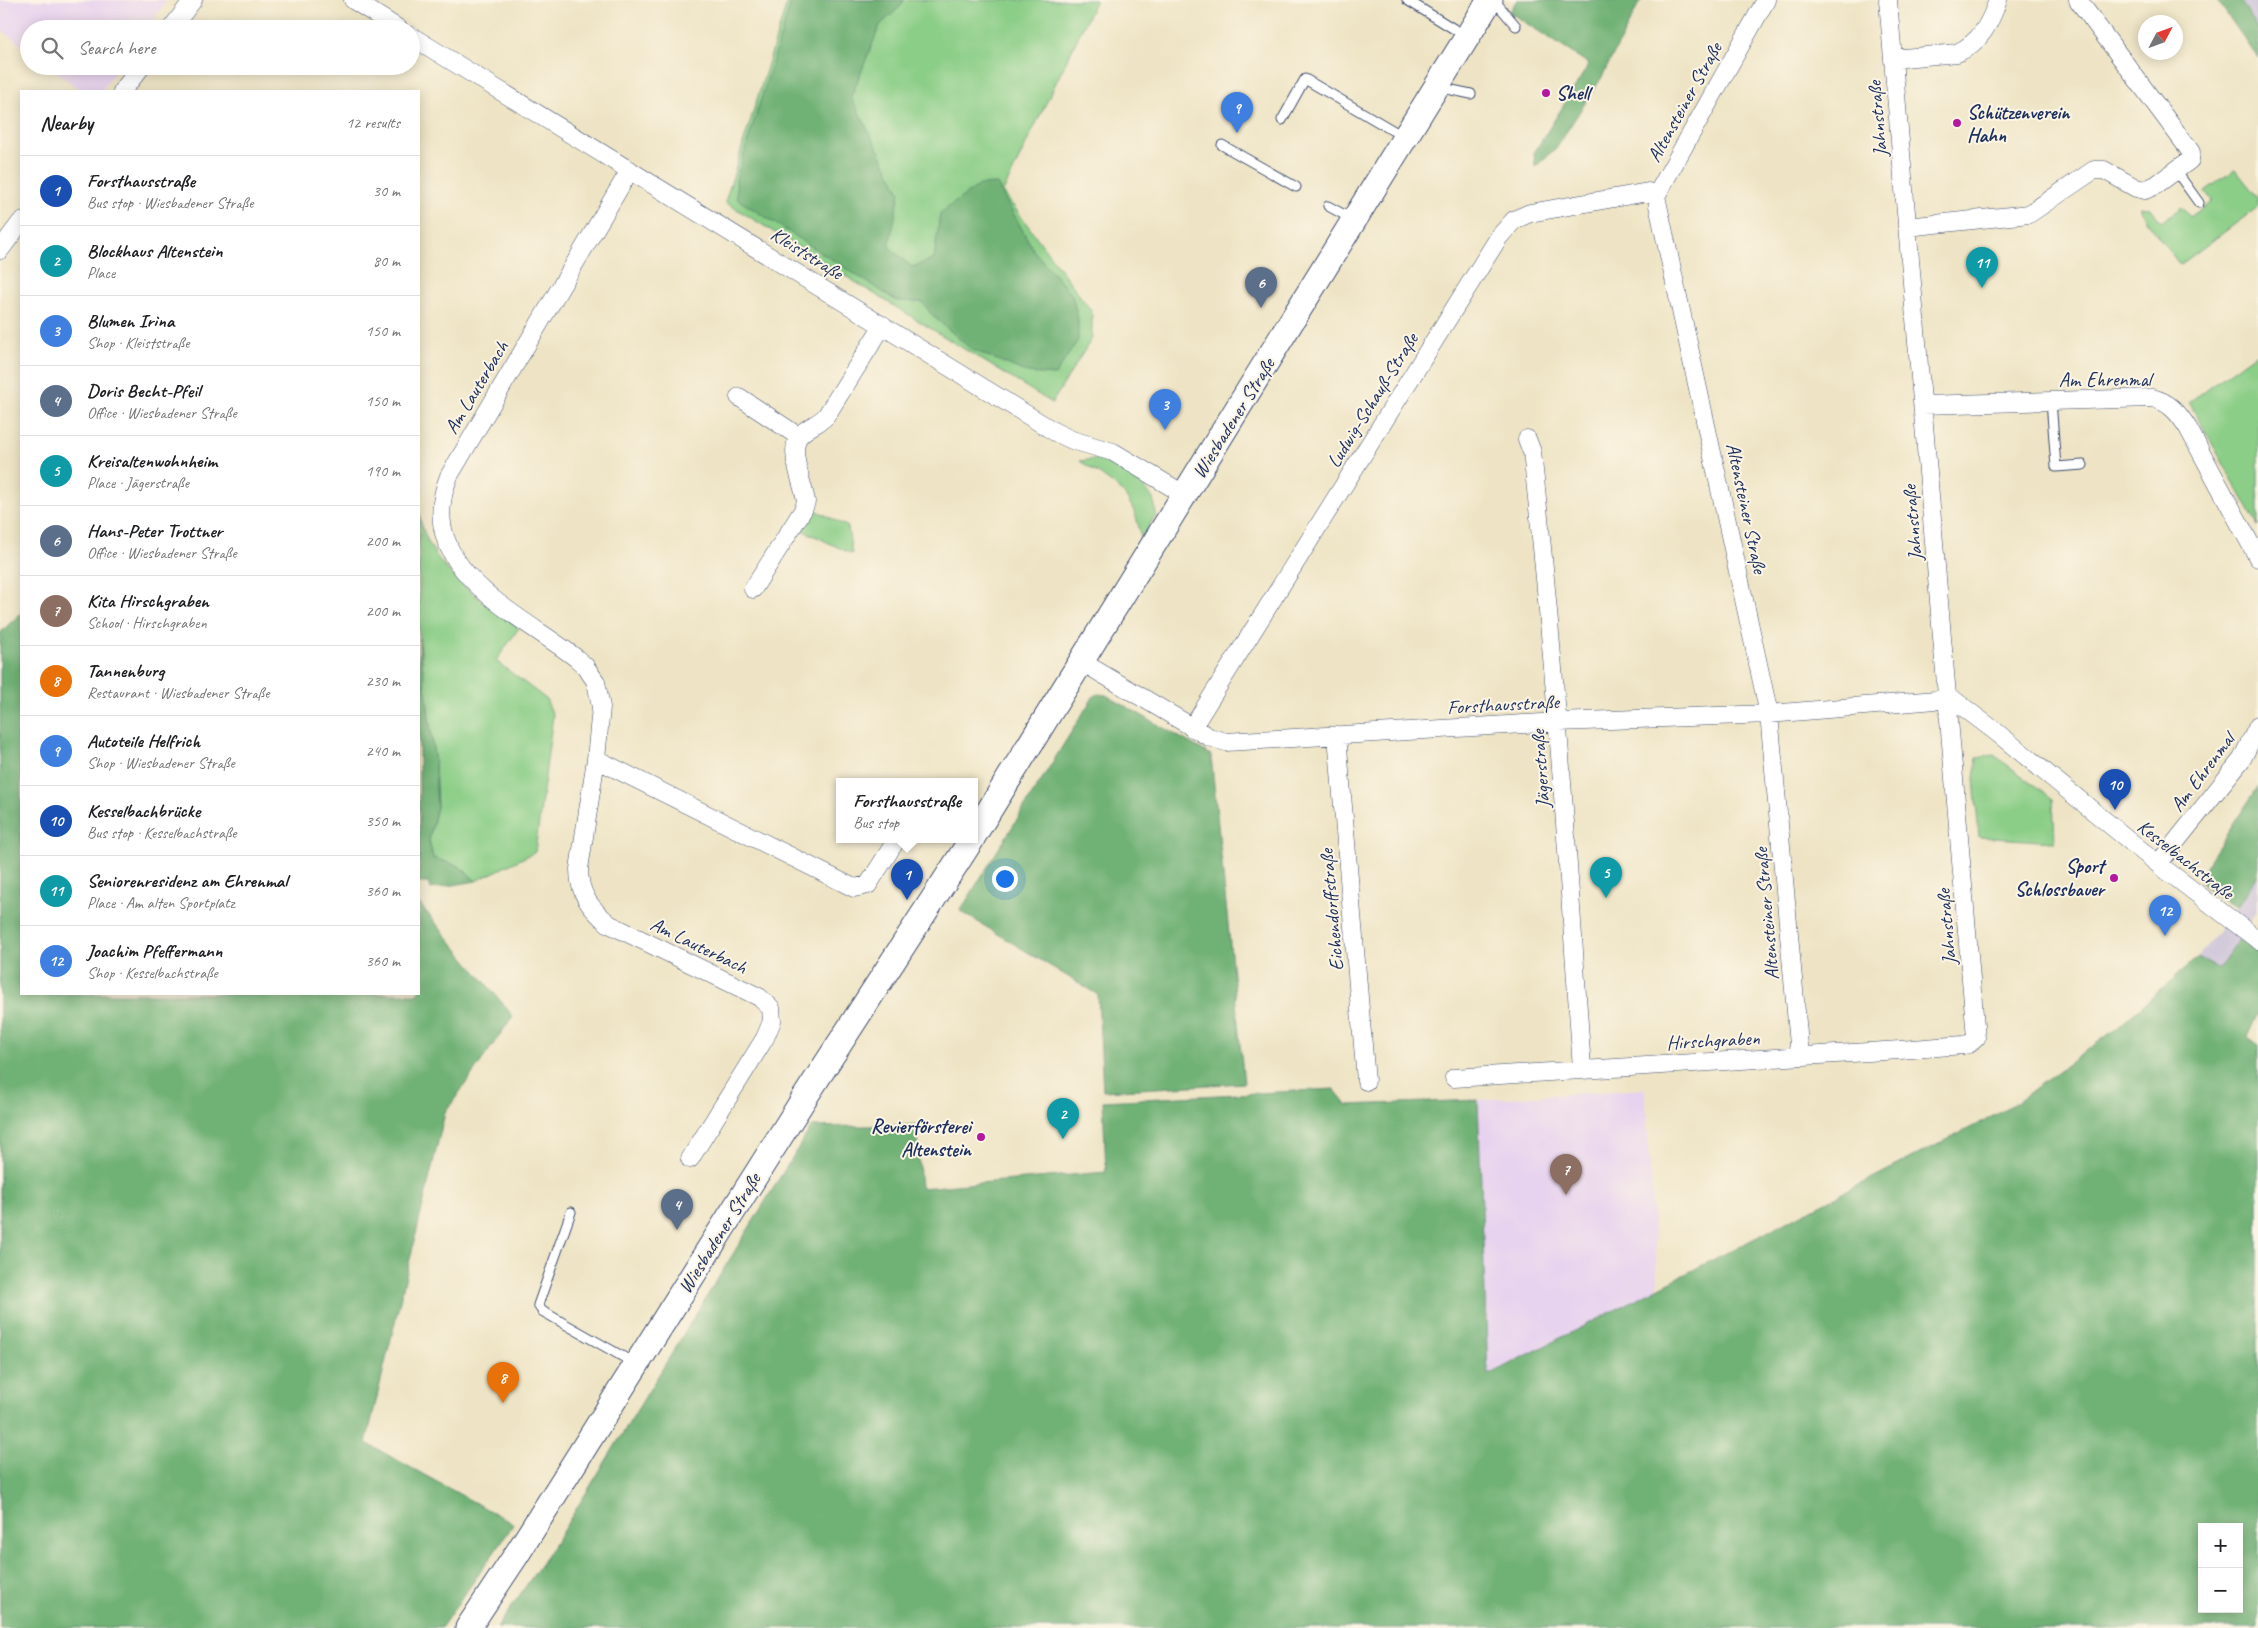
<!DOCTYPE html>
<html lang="en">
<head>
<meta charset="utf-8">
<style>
	body { margin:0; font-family:Caveat,sans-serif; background:#f6f6f6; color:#202124 }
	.controls { position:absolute; right:15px; bottom:15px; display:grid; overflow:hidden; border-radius:0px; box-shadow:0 2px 12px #0003 }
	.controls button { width:45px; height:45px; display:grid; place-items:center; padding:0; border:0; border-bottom:1px solid #e0e0e0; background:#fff; color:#202124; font:25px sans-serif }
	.compass { position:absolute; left:2138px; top:15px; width:45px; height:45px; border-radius:50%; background:#fff; box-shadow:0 2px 12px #0003; rotate:49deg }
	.you { position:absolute; left:1004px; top:878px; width:18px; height:18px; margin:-12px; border:4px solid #fff; border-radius:50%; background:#1a73e8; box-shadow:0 0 0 8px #1a73e833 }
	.badge { display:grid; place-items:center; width:32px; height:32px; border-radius:50%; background:#7c3aed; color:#fff; font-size:16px; font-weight:700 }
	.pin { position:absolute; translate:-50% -41px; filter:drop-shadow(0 1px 2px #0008) }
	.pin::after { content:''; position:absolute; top:26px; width:18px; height:15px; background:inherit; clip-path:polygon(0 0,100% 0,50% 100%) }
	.popup { position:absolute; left:836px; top:778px; width:142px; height:65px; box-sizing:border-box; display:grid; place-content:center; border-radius:0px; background:#fff; filter:drop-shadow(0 1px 4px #0005); font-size:16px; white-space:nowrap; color:#757577 }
	.popup b { font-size:19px; color:#202124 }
	.popup::after { content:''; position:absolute; left:50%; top:100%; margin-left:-10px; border:10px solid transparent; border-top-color:#fff }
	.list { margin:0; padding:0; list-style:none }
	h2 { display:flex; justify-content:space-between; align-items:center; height:65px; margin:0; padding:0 20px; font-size:21px }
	h2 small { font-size:16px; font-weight:400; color:#757577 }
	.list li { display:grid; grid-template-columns:32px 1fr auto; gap:15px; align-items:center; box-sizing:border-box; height:70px; padding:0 20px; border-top:1px solid #e0e0e0 }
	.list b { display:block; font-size:19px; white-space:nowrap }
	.list p { margin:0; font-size:16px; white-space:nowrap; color:#757577 }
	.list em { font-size:16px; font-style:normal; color:#757577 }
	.icon { flex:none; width:28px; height:28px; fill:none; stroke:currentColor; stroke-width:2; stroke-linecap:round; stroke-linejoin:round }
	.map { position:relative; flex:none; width:2258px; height:1628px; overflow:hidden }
	.search { position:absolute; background:#fff; box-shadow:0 2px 12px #0003; left:20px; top:20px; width:400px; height:55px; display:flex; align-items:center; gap:12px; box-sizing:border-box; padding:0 18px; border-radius:28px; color:#757577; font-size:19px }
	.panel { position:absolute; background:#fff; box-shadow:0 2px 12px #0003; left:20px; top:90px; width:400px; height:905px; border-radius:0px }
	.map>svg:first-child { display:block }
</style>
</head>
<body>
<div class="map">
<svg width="2258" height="1628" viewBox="0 0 2258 1628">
	<rect width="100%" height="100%" fill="#fcf5e5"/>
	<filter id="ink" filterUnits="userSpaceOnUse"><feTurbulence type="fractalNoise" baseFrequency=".02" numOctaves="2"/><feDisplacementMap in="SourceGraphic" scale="10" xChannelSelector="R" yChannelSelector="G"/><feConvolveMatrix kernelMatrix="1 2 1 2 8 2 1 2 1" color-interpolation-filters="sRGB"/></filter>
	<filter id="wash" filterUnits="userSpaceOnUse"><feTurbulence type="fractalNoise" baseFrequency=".0096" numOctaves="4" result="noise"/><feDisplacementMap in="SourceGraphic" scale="20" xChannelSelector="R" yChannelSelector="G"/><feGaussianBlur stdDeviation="1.12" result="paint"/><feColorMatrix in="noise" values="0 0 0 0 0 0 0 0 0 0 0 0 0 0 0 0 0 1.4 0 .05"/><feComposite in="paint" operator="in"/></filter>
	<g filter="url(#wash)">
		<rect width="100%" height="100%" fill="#eee4c5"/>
		<!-- built -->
		<path fill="#e7d2ef" d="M0 0H167L146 29H29V51L0 29Z
			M49 66H119L101 91H81Z
			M1645 1089 1658 1290 1488 1375 1478 1100Z"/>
		<!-- industrial -->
		<path fill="#c8bfd8" d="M2240 0H2258V28L2244 5Z
			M2258 875V910L2219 970 2198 957 2245 896Z"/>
		<!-- green -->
		<path fill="#8bce87" stroke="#537e72" d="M788 0H1096L1003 192 1092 312V338L1052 403 725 202Z
			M2235 169 2258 198V207L2180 265 2145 219 2140 207 2151 208 2161 222 2182 207 2190 217 2212 201 2205 191Z
			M2258 352V526L2189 402Z
			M1096 459C1116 465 1142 480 1153 499 1155 503 1155 510 1156 515L1141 539C1134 492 1116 486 1080 461Z
			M812 508 848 527 852 554 800 529Z
			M419 513C427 567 479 598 519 628L496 661 546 699 553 715 535 852 476 881 459 866 433 858 429 840 437 807 435 764 419 638Z
			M1994 755 2053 799 2055 842 1979 837 1974 778 1977 758Z"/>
		<!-- forest -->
		<path fill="#70b174" stroke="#467069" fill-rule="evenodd" d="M792 0H904L900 7 880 25 851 97 900 192 889 247 912 267 934 259 940 213 979 185 997 184 1034 251 1072 295 1078 319V340L1055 375 1028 373 971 349 932 315 922 302 897 301 737 199 736 179Z
			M1517 0H1641L1602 77 1556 148 1535 167 1534 153 1589 64 1509 12Z
			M2217 0H2240L2258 28V58Z
			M21 613V994H419V903L513 1016 445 1113 366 1443 514 1524 441 1628H0V633Z
			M419 638 435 764 437 807 429 840 433 858 459 866 476 881 431 889 428 883H419Z
			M1098 694 1106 695 1211 755 1244 1083 1103 1091 1098 995 960 911 1093 697Z
			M2258 787V875L2237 907C2222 901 2209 894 2200 881L2211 858Z
			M2239 939 2258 953V1013L2247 1037 2258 1045V1628H497L554 1545 811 1127 916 1125 921 1188 1106 1172 1103 1101 1334 1089 1347 1105 1478 1100 1488 1375 2007 1109 2116 1029 2198 957 2219 969ZM2202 1527H2239V1609H2202Z"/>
	</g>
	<g filter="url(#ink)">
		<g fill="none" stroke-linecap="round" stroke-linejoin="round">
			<defs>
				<path id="lane" d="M1407 0 1467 37
					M1494 0 1516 26
					M1438 87 1471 94
					M1282 120 1305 79 1404 137
					M1222 145 1296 187
					M2176 171 2199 203
					M1328 206 1352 219
					M2051 401 2056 467 2083 465
					M571 1212 538 1305 542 1311 634 1363"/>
				<path id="street" d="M353 0 399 29
					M1766 0 1656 196 1769 714 1800 1056
					M171 29 193 0
					M411 36 1055 432 1072 440 1113 452 1185 495
					M1893 59 1957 53C1981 42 1990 23 1998 0
					M122 91 142 66
					M630 170 449 476C412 568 517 612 576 658L585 666 596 682 601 707 596 759 579 869C579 894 590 908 609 924L759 997 771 1008 772 1021 765 1038 690 1159
					M1907 227 2029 214 2094 170H2104L2136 188 2145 190 2156 185 2190 160 2191 152 2078 0
					M0 250 21 222
					M739 397 798 436
					M1923 405 2152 398C2170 402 2179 414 2188 428L2258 558
					M1527 439 1532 452C1555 657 1568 863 1582 1069
					M753 589 803 510 806 502C804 484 786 448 801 434 809 426 819 424 826 416L883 325
					M1082 662 1209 737 1226 742 1558 722 1769 714 1948 699 1954 700 1995 731 2158 864 2258 940
					M1192 728 1499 237 1514 220 1530 213 1648 192 1656 196
					M1337 735 1366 1081
					M596 759 854 888 868 885 897 839
					M2158 864 2242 759 2258 726
					M1454 1078 1900 1050 1963 1045 1969 1044 1976 1038 1888 0"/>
				<path id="secondary" d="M974 835 1490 0
					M468 1628 517 1554 805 1097 972 839"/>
			</defs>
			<!-- lane casing -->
			<use href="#lane" stroke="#3b4a6d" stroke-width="11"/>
			<!-- street casing -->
			<use href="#street" stroke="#3b4a6d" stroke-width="19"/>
			<!-- secondary casing -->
			<use href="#secondary" stroke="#3b4a6d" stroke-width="27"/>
			<!-- lane -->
			<use href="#lane" stroke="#fff" stroke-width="9"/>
			<!-- street -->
			<use href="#street" stroke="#fff" stroke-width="18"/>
			<!-- secondary -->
			<use href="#secondary" stroke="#fff" stroke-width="25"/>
		</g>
	</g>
	<!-- markers -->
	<g fill="#b5179e" stroke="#fcf5e5" stroke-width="2">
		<circle cx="1546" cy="93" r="5"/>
		<circle cx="1957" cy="123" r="5"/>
		<circle cx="2114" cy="878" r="5"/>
		<circle cx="981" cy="1137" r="5"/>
	</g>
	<g text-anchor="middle" stroke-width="4" stroke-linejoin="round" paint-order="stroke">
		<!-- poi labels -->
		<g font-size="20" font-weight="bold" fill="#1b2f5e" stroke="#fcf5e5" text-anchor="start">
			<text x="1556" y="100">Shell</text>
			<text x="1967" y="119">Schützenverein<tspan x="1967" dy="23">Hahn</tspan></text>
			<text x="2104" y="873" text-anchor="end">Sport<tspan x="2104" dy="23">Schlossbauer</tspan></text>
			<text x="971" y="1133" text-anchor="end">Revierförsterei<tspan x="971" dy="23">Altenstein</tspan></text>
		</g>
		<!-- street labels -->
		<g font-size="20" fill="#1b2f5e" stroke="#fcf5e5">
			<text transform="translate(1684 102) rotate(-61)" y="7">Altensteiner Straße</text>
			<text transform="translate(1877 119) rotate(-95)" y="7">Jahnstraße</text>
			<text transform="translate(807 253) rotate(32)" y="7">Kleiststraße</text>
			<text x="2105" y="386">Am Ehrenmal</text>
			<text transform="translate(476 387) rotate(-59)" y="7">Am Lauterbach</text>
			<text transform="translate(1372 400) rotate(-58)" y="7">Ludwig-Schauß-Straße</text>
			<text transform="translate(1233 418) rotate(-58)" y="7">Wiesbadener Straße</text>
			<text transform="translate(1747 508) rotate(78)" y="7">Altensteiner Straße</text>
			<text transform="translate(1912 523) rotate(-95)" y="7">Jahnstraße</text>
			<text transform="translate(1503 704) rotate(-3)" y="7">Forsthausstraße</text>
			<text transform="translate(1540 769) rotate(-94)" y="7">Jägerstraße</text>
			<text transform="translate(2202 772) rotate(-53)" y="7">Am Ehrenmal</text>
			<text transform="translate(2186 859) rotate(38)" y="7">Kesselbachstraße</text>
			<text transform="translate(1331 910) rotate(-95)" y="7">Eichendorffstraße</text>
			<text transform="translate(1766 914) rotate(-95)" y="7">Altensteiner Straße</text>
			<text transform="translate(1946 927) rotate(-95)" y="7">Jahnstraße</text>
			<text transform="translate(699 945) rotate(26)" y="7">Am Lauterbach</text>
			<text transform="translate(1713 1040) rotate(-3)" y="7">Hirschgraben</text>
			<text transform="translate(719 1233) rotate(-58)" y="7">Wiesbadener Straße</text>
		</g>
	</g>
</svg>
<div class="controls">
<button>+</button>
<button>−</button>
</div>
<svg class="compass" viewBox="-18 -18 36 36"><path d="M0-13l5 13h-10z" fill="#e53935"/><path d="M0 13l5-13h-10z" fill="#757577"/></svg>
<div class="you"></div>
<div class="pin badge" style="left:907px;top:900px;background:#1a4fb4">1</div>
<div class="popup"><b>Forsthausstraße</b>Bus stop</div>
<div class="pin badge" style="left:1063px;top:1139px;background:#0f9aa8">2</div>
<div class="pin badge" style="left:1165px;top:430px;background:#3f7fe0">3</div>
<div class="pin badge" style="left:677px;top:1230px;background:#5c6f8a">4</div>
<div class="pin badge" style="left:1606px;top:898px;background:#0f9aa8">5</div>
<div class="pin badge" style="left:1261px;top:308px;background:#5c6f8a">6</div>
<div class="pin badge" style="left:1566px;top:1195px;background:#8d6e63">7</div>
<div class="pin badge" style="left:503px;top:1403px;background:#e8710a">8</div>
<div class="pin badge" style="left:1237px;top:133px;background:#3f7fe0">9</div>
<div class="pin badge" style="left:2115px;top:810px;background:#1a4fb4">10</div>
<div class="pin badge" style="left:1982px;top:288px;background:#0f9aa8">11</div>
<div class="pin badge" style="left:2165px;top:936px;background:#3f7fe0">12</div>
<div class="search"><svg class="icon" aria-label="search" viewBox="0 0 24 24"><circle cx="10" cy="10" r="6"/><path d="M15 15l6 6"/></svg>Search here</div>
<section class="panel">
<h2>Nearby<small>12 results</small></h2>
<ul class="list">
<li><span class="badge" style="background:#1a4fb4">1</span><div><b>Forsthausstraße</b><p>Bus stop · Wiesbadener Straße</p></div><em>30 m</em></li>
<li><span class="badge" style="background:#0f9aa8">2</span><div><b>Blockhaus Altenstein</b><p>Place</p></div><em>80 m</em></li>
<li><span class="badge" style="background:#3f7fe0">3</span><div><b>Blumen Irina</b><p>Shop · Kleiststraße</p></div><em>150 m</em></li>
<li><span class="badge" style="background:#5c6f8a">4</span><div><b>Doris Becht-Pfeil</b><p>Office · Wiesbadener Straße</p></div><em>150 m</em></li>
<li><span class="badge" style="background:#0f9aa8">5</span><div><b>Kreisaltenwohnheim</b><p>Place · Jägerstraße</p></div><em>190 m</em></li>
<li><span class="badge" style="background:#5c6f8a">6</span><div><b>Hans-Peter Trottner</b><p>Office · Wiesbadener Straße</p></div><em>200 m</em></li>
<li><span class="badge" style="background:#8d6e63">7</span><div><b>Kita Hirschgraben</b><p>School · Hirschgraben</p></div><em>200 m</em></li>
<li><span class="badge" style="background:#e8710a">8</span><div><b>Tannenburg</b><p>Restaurant · Wiesbadener Straße</p></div><em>230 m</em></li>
<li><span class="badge" style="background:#3f7fe0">9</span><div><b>Autoteile Helfrich</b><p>Shop · Wiesbadener Straße</p></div><em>240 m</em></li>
<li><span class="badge" style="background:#1a4fb4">10</span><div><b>Kesselbachbrücke</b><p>Bus stop · Kesselbachstraße</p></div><em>350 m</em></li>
<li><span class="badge" style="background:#0f9aa8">11</span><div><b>Seniorenresidenz am Ehrenmal</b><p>Place · Am alten Sportplatz</p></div><em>360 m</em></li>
<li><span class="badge" style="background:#3f7fe0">12</span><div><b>Joachim Pfeffermann</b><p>Shop · Kesselbachstraße</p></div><em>360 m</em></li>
</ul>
</section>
</div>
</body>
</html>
